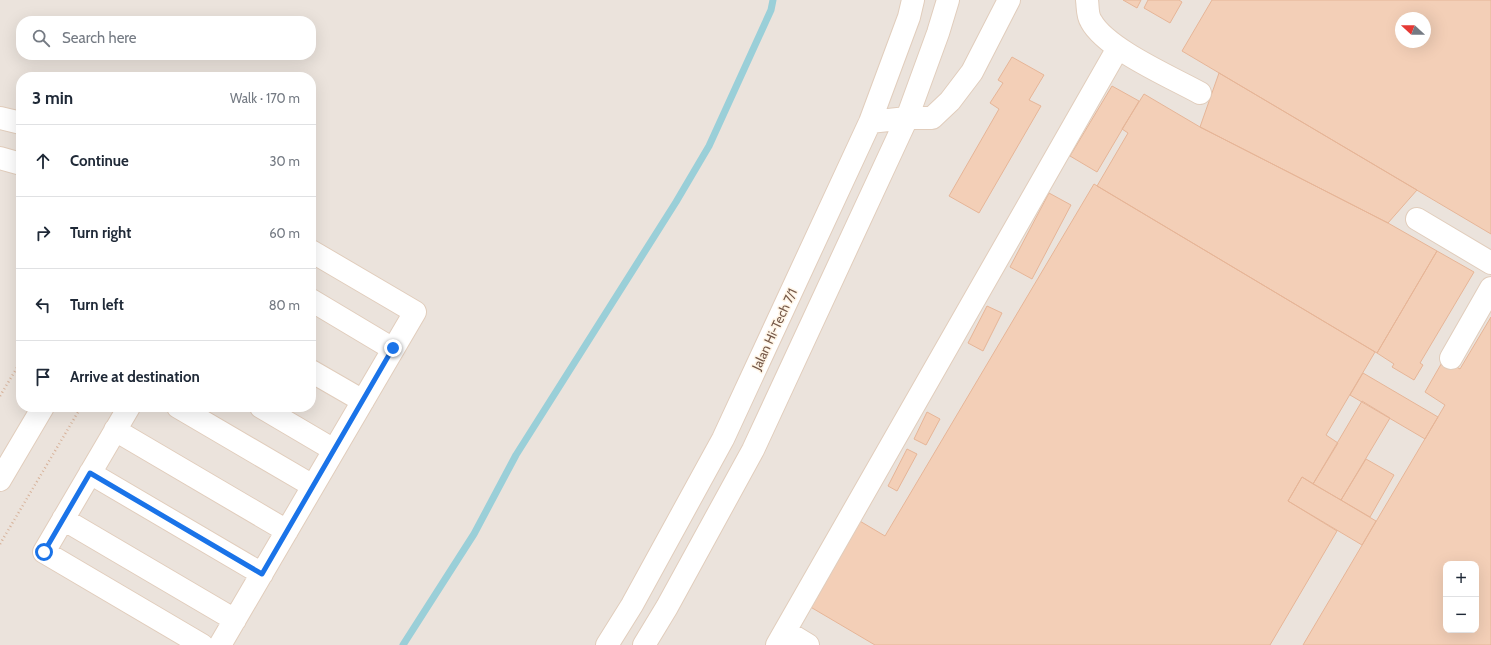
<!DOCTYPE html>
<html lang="en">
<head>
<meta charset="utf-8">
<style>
	body { margin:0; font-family:Cabin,sans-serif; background:#f2f2f3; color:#1f2937 }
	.controls { position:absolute; right:12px; bottom:12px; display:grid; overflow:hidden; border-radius:8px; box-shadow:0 4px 16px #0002 }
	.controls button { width:36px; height:36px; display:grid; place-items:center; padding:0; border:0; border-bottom:1px solid #e0e1e3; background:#fff; color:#1f2937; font:20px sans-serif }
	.compass { position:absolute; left:1395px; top:12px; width:36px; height:36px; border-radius:50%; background:#fff; box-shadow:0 4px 16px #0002; rotate:291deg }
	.stop { position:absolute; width:12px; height:12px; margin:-9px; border:3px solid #1a73e8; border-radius:50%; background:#fff }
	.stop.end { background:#1a73e8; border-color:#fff; box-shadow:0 1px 4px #0008 }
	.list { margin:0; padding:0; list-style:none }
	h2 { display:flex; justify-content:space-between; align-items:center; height:52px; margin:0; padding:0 16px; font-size:17px }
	h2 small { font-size:13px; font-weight:400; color:#747a83 }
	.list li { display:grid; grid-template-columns:26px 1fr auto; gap:12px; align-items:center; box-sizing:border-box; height:72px; padding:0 16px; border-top:1px solid #e0e1e3 }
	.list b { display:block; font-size:15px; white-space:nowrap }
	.list em { font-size:13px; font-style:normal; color:#747a83 }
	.icon { flex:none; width:22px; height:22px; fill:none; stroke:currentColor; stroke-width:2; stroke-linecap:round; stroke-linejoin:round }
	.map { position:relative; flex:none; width:1491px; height:645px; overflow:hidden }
	.search { position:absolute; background:#fff; box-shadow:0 4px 16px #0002; left:16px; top:16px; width:300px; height:44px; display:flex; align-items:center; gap:10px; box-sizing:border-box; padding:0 14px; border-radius:16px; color:#747a83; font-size:15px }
	.panel { position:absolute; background:#fff; box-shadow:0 4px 16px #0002; left:16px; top:72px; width:300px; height:340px; border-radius:16px }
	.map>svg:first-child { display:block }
</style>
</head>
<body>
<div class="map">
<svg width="1491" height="645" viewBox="0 0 1491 645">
	<rect width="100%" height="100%" fill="#fdf1e0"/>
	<!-- industrial -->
	<path fill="#ebe3dc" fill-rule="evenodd" d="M0 0H1491V645H0ZM1401 18H1425V42H1401ZM21 21H311V55H21ZM21 77H311V407H21ZM1446 564H1476V630H1446Z"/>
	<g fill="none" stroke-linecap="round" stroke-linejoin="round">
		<!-- stream -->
		<path stroke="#9acfd8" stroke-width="7" d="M403 645 474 534 516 455 676 202 709 146 771 10 773 0"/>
	</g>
	<!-- building -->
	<path fill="#f3cfb7" stroke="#e6b597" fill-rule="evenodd" d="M1123 0H1141L1137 8Z
		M1148 0H1179L1182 2 1170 23 1144 8Z
		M1212 0H1491V234L1182 51ZM1401 18H1425V42H1401Z
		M1012 57 1044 75 1029 100 1041 106 979 213 949 196 999 109 990 103 1003 83 998 80Z
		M1219 73 1417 190 1388 223 1200 127Z
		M1112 86 1139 101 1097 172 1070 156Z
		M1144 94 1200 127 1388 223 1437 251 1377 353 1097 186 1128 133 1122 129Z
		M1094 184 1375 352 1326 435 1338 443 1313 484 1302 477 1288 501 1337 531 1270 645H875L802 602 853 517 885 536Z
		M1049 193 1071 205 1032 279 1010 267Z
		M1437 251 1474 272 1420 363 1423 365 1414 380 1392 367 1394 364 1377 353Z
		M987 306 1002 313 983 351 968 343Z
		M1491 317V645H1303L1445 405 1425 392 1444 359 1460 369ZM1446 564H1476V630H1446Z
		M1363 373 1438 417 1425 439 1350 395Z
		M1362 401 1390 418 1341 500 1313 484Z
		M927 412 940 419 926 445 914 439Z
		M907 449 917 454 897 491 888 486Z
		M1366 459 1394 475 1370 517 1341 500Z
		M1302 477 1376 521 1362 545 1288 501Z"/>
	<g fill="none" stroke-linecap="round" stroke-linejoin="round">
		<defs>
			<path id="minor" d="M1087 0C1088 7 1087 15 1091 21 1106 49 1171 77 1200 93
				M0 118 21 123
				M870 122 907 118H932L950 101 972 72 1009 0
				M0 158 21 164
				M1417 219 1491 263
				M311 300 393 349
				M1451 358 1491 288
				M311 371 363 401
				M129 407 44 552 202 645
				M178 407 313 486
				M261 407 334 450
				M115 430 287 531
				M90 473 262 574
				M0 480 43 407
				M63 519 235 620
				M785 631 808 645
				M220 645 415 312 311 251
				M607 645 632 605 723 439 870 122 909 17 913 0
				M644 645 667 607 753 450 907 118 938 33 948 0
				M777 645 1118 48"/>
		</defs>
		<!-- minor casing -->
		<use href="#minor" stroke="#e1cdbc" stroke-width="24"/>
		<!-- path -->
		<path stroke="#d7b29a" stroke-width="2.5" stroke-dasharray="1 3" stroke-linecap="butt" d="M0 396 21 361
			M0 544 81 407"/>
		<!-- minor -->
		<use href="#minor" stroke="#fff" stroke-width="22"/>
	</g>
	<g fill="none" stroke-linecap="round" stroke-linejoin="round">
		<!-- route -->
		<path stroke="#1a73e8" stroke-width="5" d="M44 552 90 473 262 574 393 348"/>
	</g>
	<g text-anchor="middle" stroke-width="3" stroke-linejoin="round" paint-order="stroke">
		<!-- street labels -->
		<g font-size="13" fill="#745747" stroke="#fff5e6">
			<text transform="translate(774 329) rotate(-65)" y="5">Jalan Hi-Tech 7/1</text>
		</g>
	</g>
</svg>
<div class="controls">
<button>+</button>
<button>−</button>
</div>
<svg class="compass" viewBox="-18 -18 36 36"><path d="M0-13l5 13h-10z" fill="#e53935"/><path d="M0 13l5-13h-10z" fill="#747a83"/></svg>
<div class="stop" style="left:44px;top:552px"></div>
<div class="stop end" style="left:393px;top:348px"></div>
<div class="search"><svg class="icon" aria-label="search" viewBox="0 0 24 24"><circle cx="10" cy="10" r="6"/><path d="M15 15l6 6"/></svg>Search here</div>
<section class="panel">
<h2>3 min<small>Walk · 170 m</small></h2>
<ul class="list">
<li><svg class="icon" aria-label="ahead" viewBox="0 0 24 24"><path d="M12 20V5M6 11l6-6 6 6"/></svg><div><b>Continue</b></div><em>30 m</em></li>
<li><svg class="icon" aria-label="right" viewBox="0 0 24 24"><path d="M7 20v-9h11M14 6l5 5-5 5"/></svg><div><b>Turn right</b></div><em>60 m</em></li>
<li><svg class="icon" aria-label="left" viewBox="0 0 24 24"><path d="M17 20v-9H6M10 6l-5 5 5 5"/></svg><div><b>Turn left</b></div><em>80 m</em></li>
<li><svg class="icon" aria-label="arrive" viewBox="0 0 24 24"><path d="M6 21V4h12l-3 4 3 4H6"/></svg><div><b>Arrive at destination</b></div></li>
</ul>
</section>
</div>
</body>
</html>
